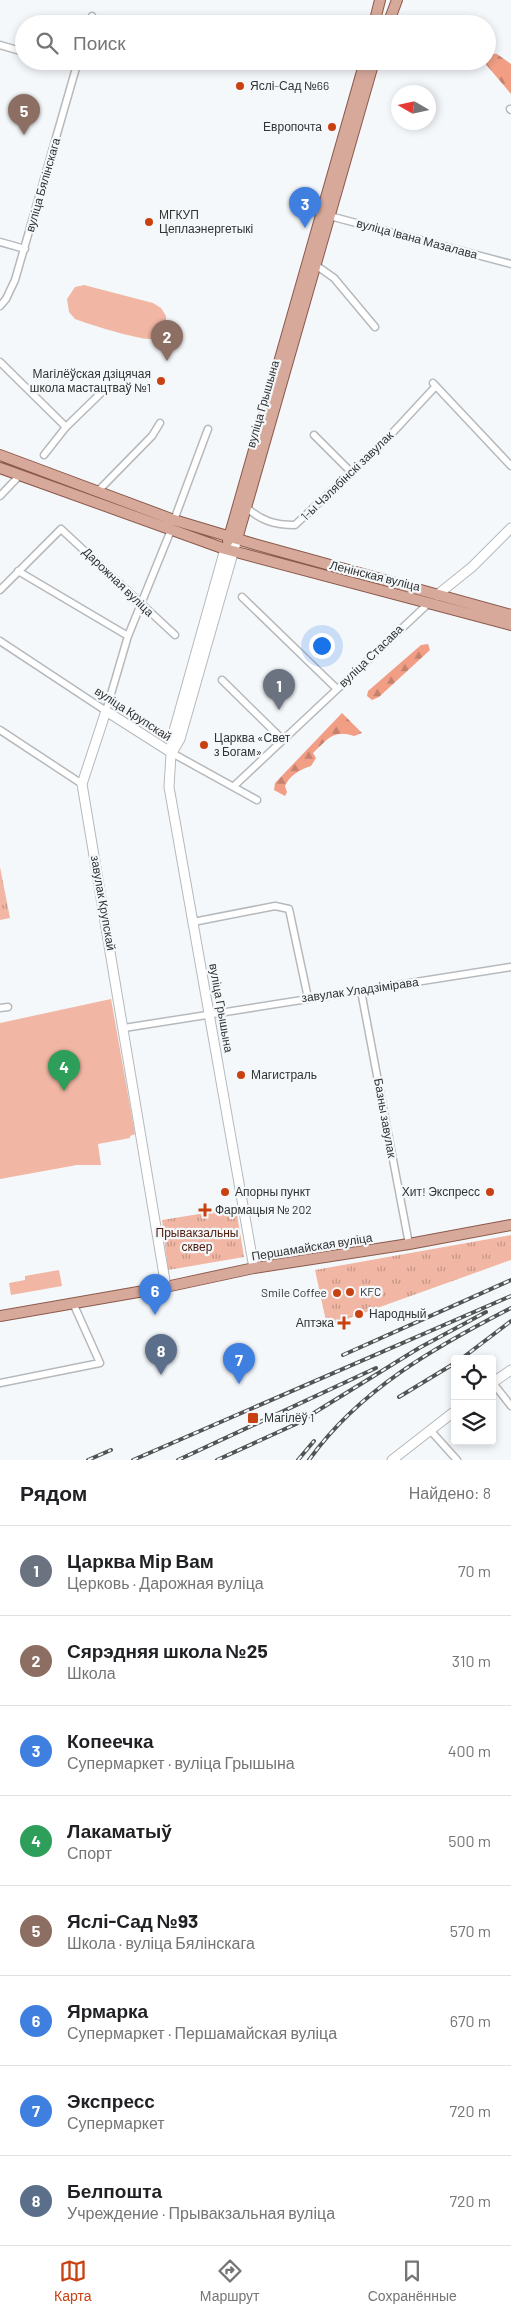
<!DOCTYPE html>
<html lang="ru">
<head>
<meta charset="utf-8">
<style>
	body { margin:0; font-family:Barlow,sans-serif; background:#f2f2f2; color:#202124 }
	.controls { position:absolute; right:15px; bottom:15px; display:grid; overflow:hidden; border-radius:5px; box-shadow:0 2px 8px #0003 }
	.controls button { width:45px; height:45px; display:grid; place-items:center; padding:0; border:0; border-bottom:1px solid #e0e0e0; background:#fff; color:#202124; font:25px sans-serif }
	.compass { position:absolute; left:391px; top:85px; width:45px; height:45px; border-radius:50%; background:#fff; box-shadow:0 2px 8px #0003; rotate:279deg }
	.you { position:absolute; left:321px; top:645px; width:18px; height:18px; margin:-12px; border:4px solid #fff; border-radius:50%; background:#1a73e8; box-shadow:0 0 0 8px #1a73e833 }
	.badge { display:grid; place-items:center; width:32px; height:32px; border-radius:50%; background:#c94111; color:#fff; font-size:16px; font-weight:700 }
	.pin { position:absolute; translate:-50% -41px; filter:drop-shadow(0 1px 2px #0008) }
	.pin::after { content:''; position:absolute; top:26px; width:18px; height:15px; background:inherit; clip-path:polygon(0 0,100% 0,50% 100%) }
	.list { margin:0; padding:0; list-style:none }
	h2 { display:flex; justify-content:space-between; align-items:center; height:65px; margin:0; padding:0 20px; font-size:21px }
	h2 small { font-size:16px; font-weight:400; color:#757577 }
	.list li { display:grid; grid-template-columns:32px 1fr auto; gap:15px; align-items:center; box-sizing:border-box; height:90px; padding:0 20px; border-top:1px solid #e0e0e0 }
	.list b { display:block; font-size:19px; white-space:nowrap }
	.list p { margin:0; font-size:16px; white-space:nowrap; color:#757577 }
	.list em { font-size:16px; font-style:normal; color:#757577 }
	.icon { flex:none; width:28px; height:28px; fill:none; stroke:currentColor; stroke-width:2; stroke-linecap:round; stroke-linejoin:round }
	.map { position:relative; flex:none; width:511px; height:1460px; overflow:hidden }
	.search { position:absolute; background:#fff; box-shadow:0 2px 8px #0003; left:15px; right:15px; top:15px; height:55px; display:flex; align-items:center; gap:12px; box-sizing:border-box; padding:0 18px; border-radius:28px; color:#757577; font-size:19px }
	.sheet { height:785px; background:#fff }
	nav { display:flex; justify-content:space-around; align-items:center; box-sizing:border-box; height:70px; border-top:1px solid #e0e0e0; background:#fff; font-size:14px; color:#757577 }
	nav a { display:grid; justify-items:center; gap:2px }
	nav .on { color:#c94111 }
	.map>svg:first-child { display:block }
</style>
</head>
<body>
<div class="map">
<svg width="511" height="1460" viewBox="0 0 511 1460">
	<defs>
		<pattern id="forest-firs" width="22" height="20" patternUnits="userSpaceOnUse" patternTransform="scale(1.25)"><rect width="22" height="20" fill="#f19e85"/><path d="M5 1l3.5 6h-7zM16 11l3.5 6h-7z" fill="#c4816d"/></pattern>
		<pattern id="park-tufts" width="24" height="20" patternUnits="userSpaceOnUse" patternTransform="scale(1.25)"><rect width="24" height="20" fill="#f1b6a4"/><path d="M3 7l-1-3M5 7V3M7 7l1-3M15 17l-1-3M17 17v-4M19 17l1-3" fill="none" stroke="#c49586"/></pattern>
	</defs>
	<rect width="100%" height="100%" fill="#f5f8fb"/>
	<!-- green -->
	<path fill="#f1b6a4" d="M84 285 153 303 161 308 166 316C167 327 162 337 151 339 139 340 88 324 75 319L69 312 67 299 75 287Z
		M111 999 135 1134 130 1136V1138L98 1144 101 1165H77L0 1179V1023Z
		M59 1270 62 1286 11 1295 9 1283 25 1280V1276Z"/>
	<!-- forest -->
	<path fill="url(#forest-firs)" d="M487 53 497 54 511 64V94L483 61H487Z
		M428 644 430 650 379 697 372 700 367 696 368 691 421 645Z
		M342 713 362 733 354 736C333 729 328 739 313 753L316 758 311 766C299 770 290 775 285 786L287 792 285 796 274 790 275 783Z"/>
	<!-- park -->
	<path fill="url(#park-tufts)" d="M0 867 10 918 0 920Z
		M236 1208 244 1257 168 1270 162 1220Z
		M511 1235V1260L327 1326 315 1270Z"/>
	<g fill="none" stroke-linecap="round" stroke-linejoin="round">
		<defs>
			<path id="street" d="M89 24 92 16
				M0 45 24 52
				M60 61 77 66
				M510 109 511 110
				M326 215 511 264
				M0 242 25 249
				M317 266 334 278 375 327
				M0 306 6 299 15 280 78 61
				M0 362 66 427
				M433 383 511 466
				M314 435 351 472
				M44 455 66 427 104 390
				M98 491 152 436 160 423
				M0 496 20 475
				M246 507C261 521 275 525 295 525L384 442 435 387
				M174 520 208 429
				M18 571 128 636
				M0 590 61 529 175 635
				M242 597 337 689
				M0 641 106 711 128 636 171 530
				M222 680 283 740
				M0 730 82 784
				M172 753 257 800
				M234 786 430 602
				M193 922 275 906 289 909 308 998
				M361 991 409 1244
				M0 1008 8 1007
				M124 1028 511 967
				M0 1383 100 1363 73 1303
				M493 1383 511 1406
				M430 1430 457 1460"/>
			<path id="secondary" d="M225 549 172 738 169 787 254 1268
				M437 595 472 567 511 528
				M173 751 180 739 237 539
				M166 1287 82 784 106 711 172 753
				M492 1383 511 1370
				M392 1460 455 1411"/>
			<path id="primary" d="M374 24 380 0
				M388 24 397 0
				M0 455 174 520 254 544 511 615
				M0 468 225 549 511 625
				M237 539 374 61
				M228 541 365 61
				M0 1316 161 1288 254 1268 409 1244 511 1225"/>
		</defs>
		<!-- street casing -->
		<use href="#street" stroke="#b6b9bc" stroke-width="9"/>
		<!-- secondary casing -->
		<use href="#secondary" stroke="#b6b9bc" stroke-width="11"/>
		<!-- primary casing -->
		<use href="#primary" stroke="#8b5a4b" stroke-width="12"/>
		<!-- street -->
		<use href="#street" stroke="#fff" stroke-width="6"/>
		<!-- secondary -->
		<use href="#secondary" stroke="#fff" stroke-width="9"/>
		<!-- primary -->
		<use href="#primary" stroke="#d7a99b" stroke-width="10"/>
		<defs>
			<path id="rail" d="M343 1355 511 1280
				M461 1359 511 1321
				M399 1397 455 1363
				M88 1460 111 1450
				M133 1460 511 1296
				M178 1460 376 1368
				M217 1460 296 1424 419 1348 486 1312
				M298 1460 314 1441
				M309 1460C359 1390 435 1347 511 1308"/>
		</defs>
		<!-- rail casing -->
		<use href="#rail" stroke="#525454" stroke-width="4"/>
		<!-- rail -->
		<use href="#rail" stroke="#f5f8fb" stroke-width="2" stroke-dasharray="5.5" stroke-linecap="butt"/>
	</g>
	<!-- markers -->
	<g fill="#c94111" stroke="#f5f8fb" stroke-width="2">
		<circle cx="240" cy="86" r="5"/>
		<circle cx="332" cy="127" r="5"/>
		<circle cx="149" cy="222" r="5"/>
		<circle cx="161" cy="381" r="5"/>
		<circle cx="204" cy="745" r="5"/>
		<circle cx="241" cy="1075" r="5"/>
		<circle cx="225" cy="1192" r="5"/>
		<circle cx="490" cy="1192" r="5"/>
		<path d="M202.5 1202.5h5v5h5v5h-5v5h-5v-5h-5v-5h5z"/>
		<circle cx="350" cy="1292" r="5"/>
		<circle cx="337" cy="1293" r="5"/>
		<circle cx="359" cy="1314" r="5"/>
		<path d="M341.5 1315.5h5v5h5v5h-5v5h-5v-5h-5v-5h5z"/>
		<rect x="247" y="1412" width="12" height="12" rx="2.5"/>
	</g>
	<g text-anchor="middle" stroke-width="4.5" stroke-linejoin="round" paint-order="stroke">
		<!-- poi labels -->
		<g font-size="12" fill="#313333" stroke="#f5f8fb" text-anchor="start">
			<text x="250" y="90">Яслі-Сад №66</text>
			<text x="322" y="131" text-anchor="end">Европочта</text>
			<text x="159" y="219">МГКУП<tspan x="159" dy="14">Цеплаэнергетыкі</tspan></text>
			<text x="151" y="378" text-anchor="end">Магілёўская дзіцячая<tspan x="151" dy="14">школа мастацтваў №1</tspan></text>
			<text x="214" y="742">Царква «Свет<tspan x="214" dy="14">з Богам»</tspan></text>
			<text x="251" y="1079">Магистраль</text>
			<text x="235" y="1196">Апорны пункт</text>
			<text x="480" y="1196" text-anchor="end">Хит! Экспресс</text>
			<text x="215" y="1214">Фармацыя № 202</text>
			<text x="360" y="1296">KFC</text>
			<text x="327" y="1297" text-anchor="end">Smile Coffee</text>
			<text x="369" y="1318">Народный</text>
			<text x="334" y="1327" text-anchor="end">Аптэка</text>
			<text x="264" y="1422">Магілёў 1</text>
		</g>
		<!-- street labels -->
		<g font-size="12" fill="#313333" stroke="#f5f8fb">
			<text transform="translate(43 185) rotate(-74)" y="4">вуліца Бялінскага</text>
			<text transform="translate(417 239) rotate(15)" y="4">вуліца Iвана Мазалава</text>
			<text transform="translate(263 404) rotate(-74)" y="4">вуліца Грышына</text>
			<text transform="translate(347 476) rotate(-44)" y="4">1-ы Чэлябінскі завулак</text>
			<text transform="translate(375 576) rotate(14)" y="4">Ленінская вуліца</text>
			<text transform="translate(118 582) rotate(44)" y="4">Дарожная вуліца</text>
			<text transform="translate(371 656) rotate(-44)" y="4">вуліца Стасава</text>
			<text transform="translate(133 714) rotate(33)" y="4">вуліца Крупскай</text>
			<text transform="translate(103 903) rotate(80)" y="4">завулак Крупскай</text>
			<text transform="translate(360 990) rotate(-8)" y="4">завулак Уладзімірава</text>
			<text transform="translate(221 1008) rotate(80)" y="4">вуліца Грышына</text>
			<text transform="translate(385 1118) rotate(80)" y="4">Базны завулак</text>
			<text transform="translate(312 1247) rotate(-9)" y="4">Першамайская вуліца</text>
		</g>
		<!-- park labels -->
		<g font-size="12" fill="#4e1b0b" stroke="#f5f8fb">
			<text x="197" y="1237">Прывакзальны<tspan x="197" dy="14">сквер</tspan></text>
		</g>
	</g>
</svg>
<div class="controls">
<button><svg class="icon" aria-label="locate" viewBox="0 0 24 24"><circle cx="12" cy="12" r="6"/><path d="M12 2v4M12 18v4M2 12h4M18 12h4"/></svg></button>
<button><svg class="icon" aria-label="layers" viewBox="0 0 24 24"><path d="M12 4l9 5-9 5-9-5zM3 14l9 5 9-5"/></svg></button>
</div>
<svg class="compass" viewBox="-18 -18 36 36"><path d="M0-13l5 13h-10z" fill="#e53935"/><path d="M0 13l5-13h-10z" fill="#757577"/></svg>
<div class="you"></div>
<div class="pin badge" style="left:279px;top:710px;background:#6b7280">1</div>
<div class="pin badge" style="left:167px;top:361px;background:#8d6e63">2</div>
<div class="pin badge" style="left:305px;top:228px;background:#3f7fe0">3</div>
<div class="pin badge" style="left:64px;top:1091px;background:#2e9e5b">4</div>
<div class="pin badge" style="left:24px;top:135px;background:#8d6e63">5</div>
<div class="pin badge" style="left:155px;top:1315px;background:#3f7fe0">6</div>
<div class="pin badge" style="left:239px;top:1384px;background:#3f7fe0">7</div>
<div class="pin badge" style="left:161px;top:1375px;background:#5c6f8a">8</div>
<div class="search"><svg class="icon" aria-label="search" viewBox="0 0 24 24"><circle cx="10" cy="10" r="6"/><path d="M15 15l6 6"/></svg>Поиск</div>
</div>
<section class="sheet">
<h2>Рядом<small>Найдено: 8</small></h2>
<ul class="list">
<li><span class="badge" style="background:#6b7280">1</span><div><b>Царква Мір Вам</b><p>Церковь · Дарожная вуліца</p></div><em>70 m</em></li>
<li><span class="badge" style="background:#8d6e63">2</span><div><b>Сярэдняя школа №25</b><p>Школа</p></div><em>310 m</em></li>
<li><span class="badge" style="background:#3f7fe0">3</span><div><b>Копеечка</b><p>Супермаркет · вуліца Грышына</p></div><em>400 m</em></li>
<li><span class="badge" style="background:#2e9e5b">4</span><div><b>Лакаматыў</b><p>Спорт</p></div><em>500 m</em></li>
<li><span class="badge" style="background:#8d6e63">5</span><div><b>Яслі-Сад №93</b><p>Школа · вуліца Бялінскага</p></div><em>570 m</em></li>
<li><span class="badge" style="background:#3f7fe0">6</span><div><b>Ярмарка</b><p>Супермаркет · Першамайская вуліца</p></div><em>670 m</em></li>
<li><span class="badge" style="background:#3f7fe0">7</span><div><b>Экспресс</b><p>Супермаркет</p></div><em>720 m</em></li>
<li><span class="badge" style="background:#5c6f8a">8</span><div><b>Белпошта</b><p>Учреждение · Прывакзальная вуліца</p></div><em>720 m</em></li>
</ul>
</section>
<nav>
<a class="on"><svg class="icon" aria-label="map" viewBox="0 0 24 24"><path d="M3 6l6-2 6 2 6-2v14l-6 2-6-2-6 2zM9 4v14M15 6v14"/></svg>Карта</a>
<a><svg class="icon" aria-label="directions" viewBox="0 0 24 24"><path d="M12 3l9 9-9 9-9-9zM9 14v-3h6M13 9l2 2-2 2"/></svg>Маршрут</a>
<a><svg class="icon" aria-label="saved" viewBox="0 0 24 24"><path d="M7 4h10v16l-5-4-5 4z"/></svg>Сохранённые</a>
</nav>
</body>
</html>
